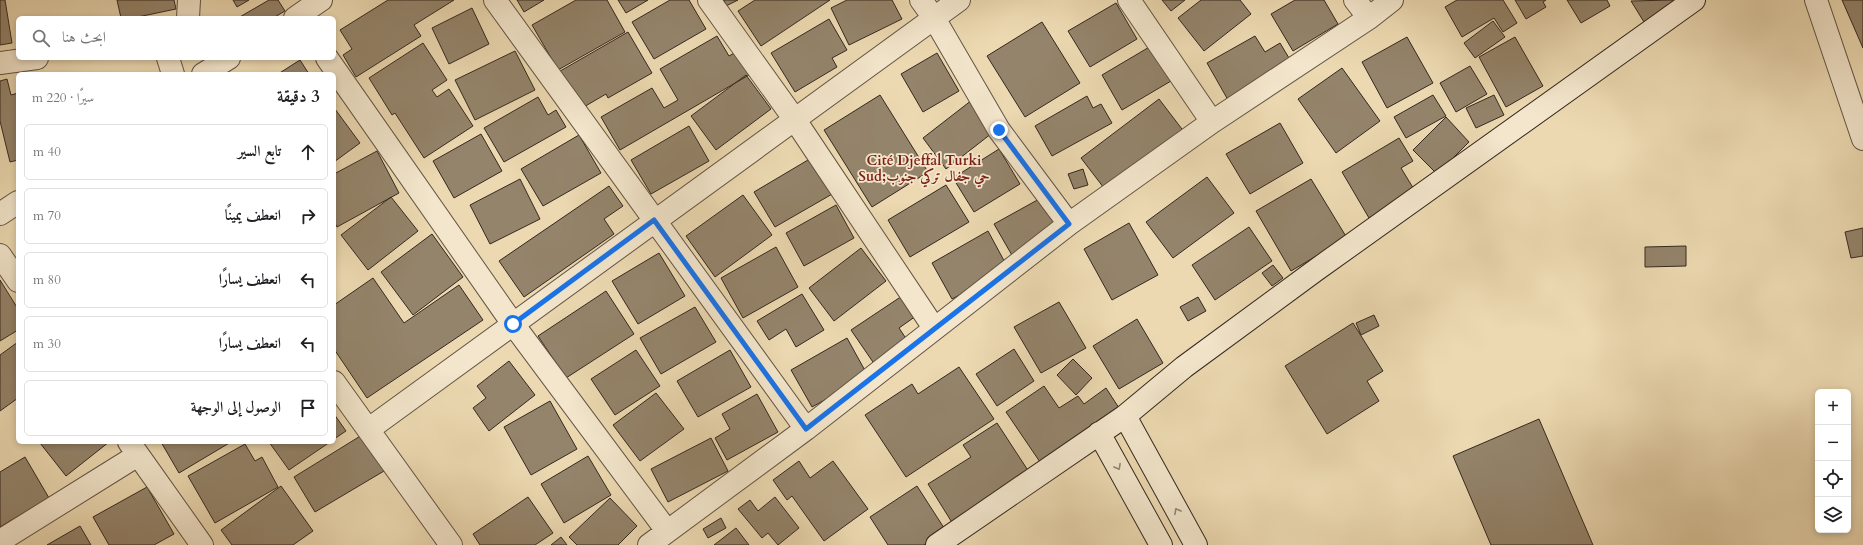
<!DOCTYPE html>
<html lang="ar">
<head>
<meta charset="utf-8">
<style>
	body { margin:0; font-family:Cardo,Amiri,serif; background:#f6f6f6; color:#202124; direction:rtl }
	.controls { position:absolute; right:12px; bottom:12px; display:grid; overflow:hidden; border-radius:6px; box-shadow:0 2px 6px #0003 }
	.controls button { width:36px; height:36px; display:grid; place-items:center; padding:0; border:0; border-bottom:1px solid #e0e0e0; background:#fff; color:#202124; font:20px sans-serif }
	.stop { position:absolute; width:12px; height:12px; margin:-9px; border:3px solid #1a73e8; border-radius:50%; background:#fff }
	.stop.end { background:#1a73e8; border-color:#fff; box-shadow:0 1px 4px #0008 }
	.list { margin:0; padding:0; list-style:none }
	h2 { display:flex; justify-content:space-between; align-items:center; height:52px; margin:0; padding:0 16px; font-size:17px }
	h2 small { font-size:13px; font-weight:400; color:#757577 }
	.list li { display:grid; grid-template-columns:26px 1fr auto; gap:12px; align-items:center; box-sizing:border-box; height:56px; margin:0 8px 8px; padding:0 8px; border:1px solid #e0e0e0; border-radius:6px }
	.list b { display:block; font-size:15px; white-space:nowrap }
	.list em { font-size:13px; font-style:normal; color:#757577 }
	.icon { flex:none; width:22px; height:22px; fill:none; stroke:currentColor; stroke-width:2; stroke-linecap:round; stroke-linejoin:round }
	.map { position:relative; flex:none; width:1863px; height:545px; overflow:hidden; direction:ltr }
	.search { position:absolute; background:#fff; box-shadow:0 2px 6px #0003; left:16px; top:16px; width:320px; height:44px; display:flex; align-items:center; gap:10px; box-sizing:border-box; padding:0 14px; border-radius:6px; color:#757577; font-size:15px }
	.panel { position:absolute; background:#fff; box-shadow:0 2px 6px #0003; left:16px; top:72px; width:320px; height:372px; border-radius:6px; direction:rtl }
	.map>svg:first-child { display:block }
</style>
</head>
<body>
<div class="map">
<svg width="1863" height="545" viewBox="0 0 1863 545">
	<rect width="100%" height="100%" fill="#ecd9b1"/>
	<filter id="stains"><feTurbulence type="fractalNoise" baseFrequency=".005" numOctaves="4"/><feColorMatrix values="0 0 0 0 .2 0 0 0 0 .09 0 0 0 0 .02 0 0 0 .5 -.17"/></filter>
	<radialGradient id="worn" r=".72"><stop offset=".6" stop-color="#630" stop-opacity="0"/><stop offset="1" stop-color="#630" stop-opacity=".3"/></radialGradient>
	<!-- building -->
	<path fill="#94846b" stroke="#35281f" d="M0 0H5L12 43 0 45Z
		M117 0H174L176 9 133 18H121Z
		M233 0H249L237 7Z
		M269 0H278L285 11 273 18H238Z
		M388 0H454L414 25 421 36 356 77 343 55 352 49 340 30Z
		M517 0H544L524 12Z
		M576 0H607L625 32 558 70 532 25Z
		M618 0H648L626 13Z
		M670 0H689L706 29 654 59 632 22Z
		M724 0H738L726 6Z
		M755 0H830L761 46 738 11Z
		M847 0H892L902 19 849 45 831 8Z
		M1162 0H1185L1171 11Z
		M1201 0H1240L1251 14 1204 51 1178 18Z
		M1295 0H1324L1338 24 1293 51 1271 14Z
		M1457 0H1503L1517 23 1503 32 1494 18 1462 37 1445 7Z
		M1515 0H1546L1543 2 1546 7 1526 19Z
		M1567 0H1607L1610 6 1581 23Z
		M1672 0 1674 4 1644 22 1631 1Z
		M1842 0H1863V48Z
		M1116 3 1137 39 1090 67 1068 31Z
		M472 8 489 44 449 64 432 28Z
		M829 19 847 50 832 58 837 67 795 92 771 53Z
		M1493 21 1505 37 1475 58 1464 43Z
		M1042 22 1080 83 1025 117 987 56Z
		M628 32 652 73 608 98 606 94 577 111 555 74Z
		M717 36 729 56 736 52 749 75 620 150 601 117 652 88 664 108 678 100 660 69Z
		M1255 36 1265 52 1280 43 1292 63 1228 100 1207 63Z
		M1407 37 1433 83 1387 108 1362 62Z
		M1515 37 1543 86 1506 107 1479 57Z
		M423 43 447 80 432 90 437 97 449 89 473 126 424 158 395 113 392 115 369 78Z
		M1151 46 1171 81 1122 110 1102 75Z
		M515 51 535 90 475 120 455 80Z
		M937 53 959 91 923 112 901 74Z
		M300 60 309 74H278Z
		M1470 66 1487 94 1456 112 1440 83Z
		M1342 68 1380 121 1336 153 1298 99Z
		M746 75 771 109 716 150 691 116Z
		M7 79 11 95 18 93V160L10 162 0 121V81Z
		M880 95 928 172 872 207 824 130Z
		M1433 95 1446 116 1406 138 1394 117Z
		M1494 95 1504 115 1476 128 1466 108Z
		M1087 96 1093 108 1101 104 1112 123 1052 156 1035 126Z
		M538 97 548 115 556 110 566 127 504 162 484 128Z
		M1159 99 1185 133 1107 192 1081 158Z
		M972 100 996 130 946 169 923 138Z
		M335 109 360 143 334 162V110Z
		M1446 117 1469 142 1437 174 1413 150Z
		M1280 123 1303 163 1250 194 1226 154Z
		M689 126 709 161 651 194 631 160Z
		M481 134 502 171 454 198 433 161Z
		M579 135 601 173 543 206 521 169Z
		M1399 138 1413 161 1401 168 1415 191 1369 218 1342 172Z
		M999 149 1020 184 974 212 953 178Z
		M377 151 399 193 337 227 334 221V174Z
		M813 157 834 193 775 227 754 192Z
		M1083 169 1088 185 1074 189 1068 174Z
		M1207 177 1234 213 1173 258 1146 222Z
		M520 179 540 219 490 244 470 205Z
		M1311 179 1347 238 1291 271 1256 211Z
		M946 185 969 222 910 257 888 220Z
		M609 186 623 206 604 219 614 234 524 297 499 261Z
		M743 195 772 235 715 277 686 236Z
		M391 197 418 231 368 270 341 235Z
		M1041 198 1059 231 1013 257 994 224Z
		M836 205 854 238 804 266 786 233Z
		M1129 223 1158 275 1112 300 1084 249Z
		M1249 227 1272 261 1215 300 1192 265Z
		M1863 228V256L1851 258 1845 232Z
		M988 231 1008 268 952 299 932 263Z
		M432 234 463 277 413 315 381 272Z
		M1686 246V266L1645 267V247Z
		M776 247 798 287 743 318 721 278Z
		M861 248 886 281 834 321 809 288Z
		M659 253 685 296 638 324 612 281Z
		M1273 265 1283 278 1272 286 1262 273Z
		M373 278 404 323 459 285 483 320 367 398 334 349V305Z
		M0 280 18 309V330L0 341Z
		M606 291 634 334 566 378 538 336Z
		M802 294 824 330 796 347 786 329 769 340 757 321Z
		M902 296 916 316 899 328 909 343 875 365 851 330Z
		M1198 297 1206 311 1188 321 1180 307Z
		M1059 302 1086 348 1041 373 1014 327Z
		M695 307 716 342 661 374 640 338Z
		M1374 315 1379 326 1361 335 1356 323Z
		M1137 319 1163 363 1119 389 1093 346Z
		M1353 323 1383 371 1367 381 1379 401 1327 434 1285 366Z
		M847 338 868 376 812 407 791 370Z
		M18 342V398L0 411V355Z
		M1014 349 1034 381 997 406 976 374Z
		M636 350 660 386 615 415 591 379Z
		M730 350 751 387 698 417 677 381Z
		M1073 359 1092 378 1076 395 1057 375Z
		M509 361 535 395 489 431 473 408 486 398 477 386Z
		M959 367 994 419 906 477 865 415 912 384 918 394Z
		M1044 386 1059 408 1078 396 1084 404 1106 388 1119 408 1040 462 1006 412Z
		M656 393 684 429 640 461 613 425Z
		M757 394 778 432 727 460 715 438 730 429 722 414Z
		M550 401 577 449 531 475 504 427Z
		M334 414 346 431 334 439Z
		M1539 419 1593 545H1491L1453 456Z
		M997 423 1031 475 953 524 928 484 971 457 963 445Z
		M362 435 384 471 315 512 294 477Z
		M711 438 728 471 668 502 651 469Z
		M41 442H109L66 476 40 443Z
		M161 442H231L179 473Z
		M269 442H330L289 470Z
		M245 444 255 461 262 457 278 487 215 523 188 476Z
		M588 456 611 495 564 523 541 484Z
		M25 457 49 498 0 527V472Z
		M799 461 810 478 833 461 868 509 824 541 792 496 787 500 773 480Z
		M281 486 313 531 293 545H232L221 530Z
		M917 486 946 531 924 545H888L870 517Z
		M147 487 174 534 154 545H109L93 517Z
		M528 497 553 533 535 545H480L473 534Z
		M775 497 799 528 778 545 768 533 762 538 738 509 750 500 758 511Z
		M610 498 637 526 618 545H577L569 537Z
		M721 518 726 528 708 538 703 529Z
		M80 526 91 545H47Z
		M736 528 749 545H714Z
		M561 537 567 545H551Z"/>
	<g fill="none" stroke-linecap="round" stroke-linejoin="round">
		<defs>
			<path id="street" d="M495 0 806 429
				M709 0 795 120 934 328
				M921 0 934 18 999 130 1069 224
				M1129 0 1212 122
				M1355 0 1369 18
				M1816 0 1863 139
				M188 18 189 0
				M295 18 321 0
				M168 58 173 74
				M327 58 513 324 667 531
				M0 63 37 58
				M203 74 229 58
				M0 214 18 202
				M0 255 18 281
				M334 382 451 545
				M369 429 959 0
				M129 442 202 545
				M0 541 138 455
				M649 545 806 429 1069 224 1212 122 1369 18 1392 0"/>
			<path id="secondary" d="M1125 416 1196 545
				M1099 433 1161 545
				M937 545 1125 416 1184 367 1316 270 1694 0"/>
		</defs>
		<!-- street casing -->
		<use href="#street" stroke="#635444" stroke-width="24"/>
		<!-- secondary casing -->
		<use href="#secondary" stroke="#35281f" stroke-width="24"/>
		<!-- street -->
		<use href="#street" stroke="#f3e6cc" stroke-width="22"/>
		<!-- secondary -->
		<use href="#secondary" stroke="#f3e6cc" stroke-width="22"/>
	</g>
	<!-- one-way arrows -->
	<defs><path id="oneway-chevron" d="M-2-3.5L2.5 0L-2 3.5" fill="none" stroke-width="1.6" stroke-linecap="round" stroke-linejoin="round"/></defs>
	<g stroke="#948776">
		<use href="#oneway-chevron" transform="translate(1118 467) rotate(61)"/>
		<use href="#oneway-chevron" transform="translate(1177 511) rotate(-119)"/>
	</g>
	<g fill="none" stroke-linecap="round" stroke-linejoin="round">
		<!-- route -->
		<path stroke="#1a73e8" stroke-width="5" d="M513 324 654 220 806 429 1069 224 999 130"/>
	</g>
	<g text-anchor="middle" stroke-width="3.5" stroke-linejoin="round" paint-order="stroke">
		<!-- neighbourhood labels -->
		<g font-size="14" font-weight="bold" fill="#7a1f14" stroke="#f3e6cc">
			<text x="924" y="165">Cité Djeffal Turki<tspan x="924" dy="16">Sud;حي جفال تركي جنوب</tspan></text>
		</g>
	</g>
	<rect width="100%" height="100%" filter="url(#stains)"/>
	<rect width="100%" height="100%" fill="url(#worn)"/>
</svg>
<div class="controls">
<button>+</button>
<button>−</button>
<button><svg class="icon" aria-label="locate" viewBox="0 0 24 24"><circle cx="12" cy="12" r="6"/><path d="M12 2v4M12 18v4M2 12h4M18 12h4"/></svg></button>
<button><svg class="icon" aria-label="layers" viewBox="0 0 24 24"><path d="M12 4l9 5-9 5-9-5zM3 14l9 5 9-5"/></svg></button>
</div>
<div class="stop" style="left:513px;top:324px"></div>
<div class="stop end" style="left:999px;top:130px"></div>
<div class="search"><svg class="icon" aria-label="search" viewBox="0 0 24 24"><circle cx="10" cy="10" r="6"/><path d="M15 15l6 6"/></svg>ابحث هنا</div>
<section class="panel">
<h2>3 دقيقة<small>سيرًا · 220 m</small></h2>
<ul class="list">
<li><svg class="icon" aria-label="ahead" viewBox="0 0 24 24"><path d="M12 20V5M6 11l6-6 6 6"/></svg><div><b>تابع السير</b></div><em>40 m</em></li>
<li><svg class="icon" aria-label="right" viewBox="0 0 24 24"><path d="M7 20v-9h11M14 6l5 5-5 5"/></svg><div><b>انعطف يمينًا</b></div><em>70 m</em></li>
<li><svg class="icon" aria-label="left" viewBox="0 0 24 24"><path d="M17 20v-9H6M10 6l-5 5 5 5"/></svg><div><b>انعطف يسارًا</b></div><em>80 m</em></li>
<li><svg class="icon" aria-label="left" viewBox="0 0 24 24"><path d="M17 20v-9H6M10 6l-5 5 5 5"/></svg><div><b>انعطف يسارًا</b></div><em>30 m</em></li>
<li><svg class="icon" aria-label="arrive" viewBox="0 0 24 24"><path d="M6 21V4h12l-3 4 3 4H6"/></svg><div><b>الوصول إلى الوجهة</b></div></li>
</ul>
</section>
</div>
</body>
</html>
